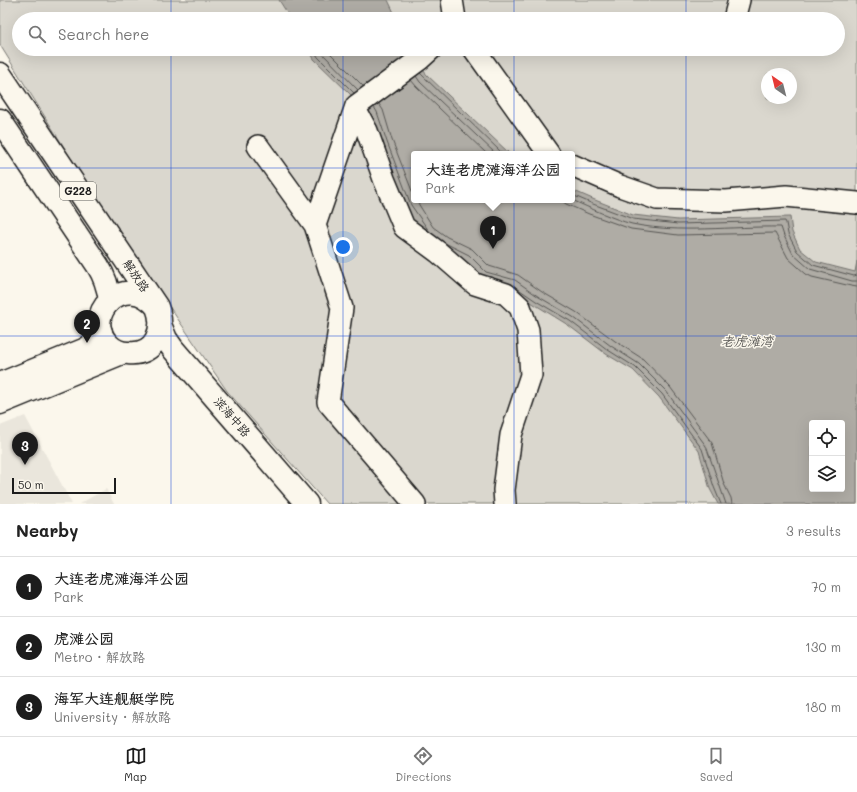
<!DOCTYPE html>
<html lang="en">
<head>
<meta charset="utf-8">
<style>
	body { margin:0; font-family:Mali,"LXGW WenKai TC",sans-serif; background:#f6f6f6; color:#222 }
	.controls { position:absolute; right:12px; bottom:12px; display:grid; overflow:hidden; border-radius:4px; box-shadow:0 4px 16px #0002 }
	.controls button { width:36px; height:36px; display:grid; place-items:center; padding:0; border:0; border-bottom:1px solid #e0e0e0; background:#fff; color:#222; font:20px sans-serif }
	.compass { position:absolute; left:761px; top:68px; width:36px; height:36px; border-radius:50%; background:#fff; box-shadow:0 4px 16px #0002; rotate:325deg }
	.scale { position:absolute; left:12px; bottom:10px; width:104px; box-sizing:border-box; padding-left:4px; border:2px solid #1c1c1c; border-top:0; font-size:11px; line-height:14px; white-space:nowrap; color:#1c1c1c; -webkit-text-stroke:3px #fbf7ec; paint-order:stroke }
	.you { position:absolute; left:343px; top:247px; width:14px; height:14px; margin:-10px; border:3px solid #fff; border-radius:50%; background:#1a73e8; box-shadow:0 0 0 6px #1a73e833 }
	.badge { display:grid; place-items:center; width:26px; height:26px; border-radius:50%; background:#1c1c1c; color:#fff; font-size:13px; font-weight:700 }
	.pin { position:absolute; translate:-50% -33px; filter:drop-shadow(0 1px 2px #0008) }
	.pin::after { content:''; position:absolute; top:21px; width:14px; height:12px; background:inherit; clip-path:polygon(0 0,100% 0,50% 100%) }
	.popup { position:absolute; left:411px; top:151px; width:164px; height:52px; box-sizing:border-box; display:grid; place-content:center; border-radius:4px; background:#fff; filter:drop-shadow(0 1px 3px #0005); font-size:13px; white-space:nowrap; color:#767676 }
	.popup b { font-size:15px; color:#222 }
	.popup::after { content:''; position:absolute; left:50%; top:100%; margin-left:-8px; border:8px solid transparent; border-top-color:#fff }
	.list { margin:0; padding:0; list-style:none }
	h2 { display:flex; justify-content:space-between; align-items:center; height:52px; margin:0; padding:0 16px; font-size:17px }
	h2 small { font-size:13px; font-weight:400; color:#767676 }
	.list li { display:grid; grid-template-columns:26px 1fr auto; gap:12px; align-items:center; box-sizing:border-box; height:60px; padding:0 16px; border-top:1px solid #e0e0e0 }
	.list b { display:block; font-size:15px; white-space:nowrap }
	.list p { margin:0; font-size:13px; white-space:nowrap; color:#767676 }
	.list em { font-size:13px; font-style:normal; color:#767676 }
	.icon { flex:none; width:22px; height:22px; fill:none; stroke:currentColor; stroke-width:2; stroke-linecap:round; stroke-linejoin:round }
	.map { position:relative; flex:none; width:857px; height:504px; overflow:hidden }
	.search { position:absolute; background:#fff; box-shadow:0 4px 16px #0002; left:12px; right:12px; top:12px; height:44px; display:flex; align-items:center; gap:10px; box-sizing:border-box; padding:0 14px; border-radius:22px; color:#767676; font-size:15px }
	.sheet { height:232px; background:#fff }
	nav { display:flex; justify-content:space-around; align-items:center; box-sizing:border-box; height:56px; border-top:1px solid #e0e0e0; background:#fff; font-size:11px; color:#767676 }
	nav a { display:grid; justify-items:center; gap:2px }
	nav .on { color:#1c1c1c }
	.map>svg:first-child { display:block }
</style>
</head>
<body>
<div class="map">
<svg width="857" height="504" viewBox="0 0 857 504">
	<rect width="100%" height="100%" fill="#fbf7ec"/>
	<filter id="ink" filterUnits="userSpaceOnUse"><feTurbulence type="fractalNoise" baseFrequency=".025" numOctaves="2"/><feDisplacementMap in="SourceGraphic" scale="8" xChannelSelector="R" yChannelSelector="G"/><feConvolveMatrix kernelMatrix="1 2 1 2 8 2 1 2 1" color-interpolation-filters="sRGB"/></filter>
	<g filter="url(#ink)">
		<!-- built -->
		<path fill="#eae6dc" d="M25 416 72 504H0V426Z
			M106 489 114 504H79Z"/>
		<!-- green -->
		<path fill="#dad7ce" stroke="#7b7a75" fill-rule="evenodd" d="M0 0H857V504H327L227 391 104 211 0 45ZM19 19H838V49H19ZM767 74H791V98H767ZM414 154H572V200H414ZM812 423H842V489H812Z"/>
		<!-- water -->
		<path fill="#afaca5" stroke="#74726e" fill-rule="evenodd" d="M279 0H388L397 19H291Z
			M309 49H409L412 56 427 75 510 154H414V200H572V190L595 200 633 215 678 220 790 217 792 232 800 249 816 262 855 272 857 261V504H718L710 489 699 451 659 397 633 370 606 354 568 325 534 304 510 288 481 280 423 238 403 210 369 115 350 94 314 59ZM812 423H842V489H812Z"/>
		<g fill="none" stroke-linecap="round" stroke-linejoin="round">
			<!-- shore -->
			<path stroke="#575653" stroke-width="1" d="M313 49 318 57 354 93
				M319 49 322 53 358 90
				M326 49 363 86
				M420 73 503 154
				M416 76 420 82 496 154
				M411 80 416 86 487 154
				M379 104 383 110 392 140 414 196
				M374 107 377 112 387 142 411 205 429 231
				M572 195 593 204 633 219 678 224 785 221 786 223 788 234 797 251 813 265 854 276 857 275
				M416 200 433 227 447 237 472 249 489 266 518 275 542 292 576 312 615 341 643 359 670 387 712 443 724 484 731 498 732 504
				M561 200 566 204 589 214 631 229 678 235 775 233 788 258 806 274 812 277 851 286 857 287
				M572 200C590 208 613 219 632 224 680 234 731 226 781 227L784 236 793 254 810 269 852 281H857
				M445 243 469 255 486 272 515 280 539 297 573 317 611 346 639 364 666 391 706 446 726 504
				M514 286 536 301 570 321 608 350 635 367 662 394 702 449 714 487 721 504"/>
			<defs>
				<path id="minor" d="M452 0 455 19
					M734 19 739 0
					M474 49 549 154
					M355 109 367 131 384 179 404 227 438 252 475 284 506 294 520 307 528 330 531 375 511 435 504 490 505 504
					M258 146 315 225 342 308 328 402 415 504
					M572 165 620 186 657 199 726 201 786 196 857 203
					M315 225 356 106 420 59 431 49"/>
				<path id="major" d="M0 384 86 349 98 340 101 332
					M0 403 122 353"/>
				<path id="highway" d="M0 74 157 307C166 330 155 356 128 353 120 353 114 350 109 345 79 317 125 268 157 307
					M0 120 98 266C105 277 108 287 110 300
					M161 327 166 339 173 349 307 504"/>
			</defs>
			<!-- minor casing -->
			<use href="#minor" stroke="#1c1c1c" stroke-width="24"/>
			<!-- major casing -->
			<use href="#major" stroke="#1c1c1c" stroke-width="25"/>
			<!-- highway casing -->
			<use href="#highway" stroke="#1c1c1c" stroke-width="25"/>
			<!-- minor -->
			<use href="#minor" stroke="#fbf7ec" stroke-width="21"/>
			<!-- major -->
			<use href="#major" stroke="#fbf7ec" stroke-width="22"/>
			<!-- highway -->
			<use href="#highway" stroke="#fbf7ec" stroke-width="22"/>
		</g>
	</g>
	<!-- grid -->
	<path fill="none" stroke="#1d4ed8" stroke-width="1" stroke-opacity="0.55" d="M171 0V19M343 0V19M514 0V19M686 0V19M171 49V504M343 49V504M514 49V504M686 49V504M0 168H857M0 336H857"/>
	<g text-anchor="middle" stroke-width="3" stroke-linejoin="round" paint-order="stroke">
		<!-- shield labels -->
		<rect fill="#fbf7ec" stroke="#5f5e5a" stroke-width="1" x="60" y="182" width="36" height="18" rx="3"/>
		<g font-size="11" font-weight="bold" fill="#1c1c1c">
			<text x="78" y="195">G228</text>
		</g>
		<!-- street labels -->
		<g font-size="12" fill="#1c1c1c" stroke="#fbf7ec">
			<text transform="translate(136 276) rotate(56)" y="4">解放路</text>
			<text transform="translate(232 417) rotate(49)" y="4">滨海中路</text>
		</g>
		<!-- water labels -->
		<g font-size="13" font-style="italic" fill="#575653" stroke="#fbf7ec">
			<text x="747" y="346">老虎滩湾</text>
		</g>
	</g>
</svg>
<div class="controls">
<button><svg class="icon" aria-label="locate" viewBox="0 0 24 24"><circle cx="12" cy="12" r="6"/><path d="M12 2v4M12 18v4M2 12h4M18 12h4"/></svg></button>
<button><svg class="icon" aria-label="layers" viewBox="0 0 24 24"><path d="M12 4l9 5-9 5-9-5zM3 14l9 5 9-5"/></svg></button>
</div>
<svg class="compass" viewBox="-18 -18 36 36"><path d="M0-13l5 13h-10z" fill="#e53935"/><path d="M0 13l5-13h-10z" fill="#767676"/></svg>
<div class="scale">50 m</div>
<div class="you"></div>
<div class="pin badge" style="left:493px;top:249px">1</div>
<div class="popup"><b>大连老虎滩海洋公园</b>Park</div>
<div class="pin badge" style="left:87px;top:343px">2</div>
<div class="pin badge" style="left:25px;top:465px">3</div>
<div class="search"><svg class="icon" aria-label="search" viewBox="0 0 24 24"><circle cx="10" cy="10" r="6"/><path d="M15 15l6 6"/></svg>Search here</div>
</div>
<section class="sheet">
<h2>Nearby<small>3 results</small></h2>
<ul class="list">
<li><span class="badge">1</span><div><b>大连老虎滩海洋公园</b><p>Park</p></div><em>70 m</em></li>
<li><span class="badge">2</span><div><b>虎滩公园</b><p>Metro · 解放路</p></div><em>130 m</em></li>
<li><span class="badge">3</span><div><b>海军大连舰艇学院</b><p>University · 解放路</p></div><em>180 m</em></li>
</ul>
</section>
<nav>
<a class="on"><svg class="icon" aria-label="map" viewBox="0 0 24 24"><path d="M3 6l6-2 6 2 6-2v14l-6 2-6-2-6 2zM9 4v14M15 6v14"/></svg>Map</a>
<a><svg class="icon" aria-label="directions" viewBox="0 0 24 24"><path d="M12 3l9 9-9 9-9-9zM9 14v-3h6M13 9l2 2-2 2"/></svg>Directions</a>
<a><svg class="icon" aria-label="saved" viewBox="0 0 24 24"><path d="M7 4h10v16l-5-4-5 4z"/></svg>Saved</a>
</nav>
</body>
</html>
